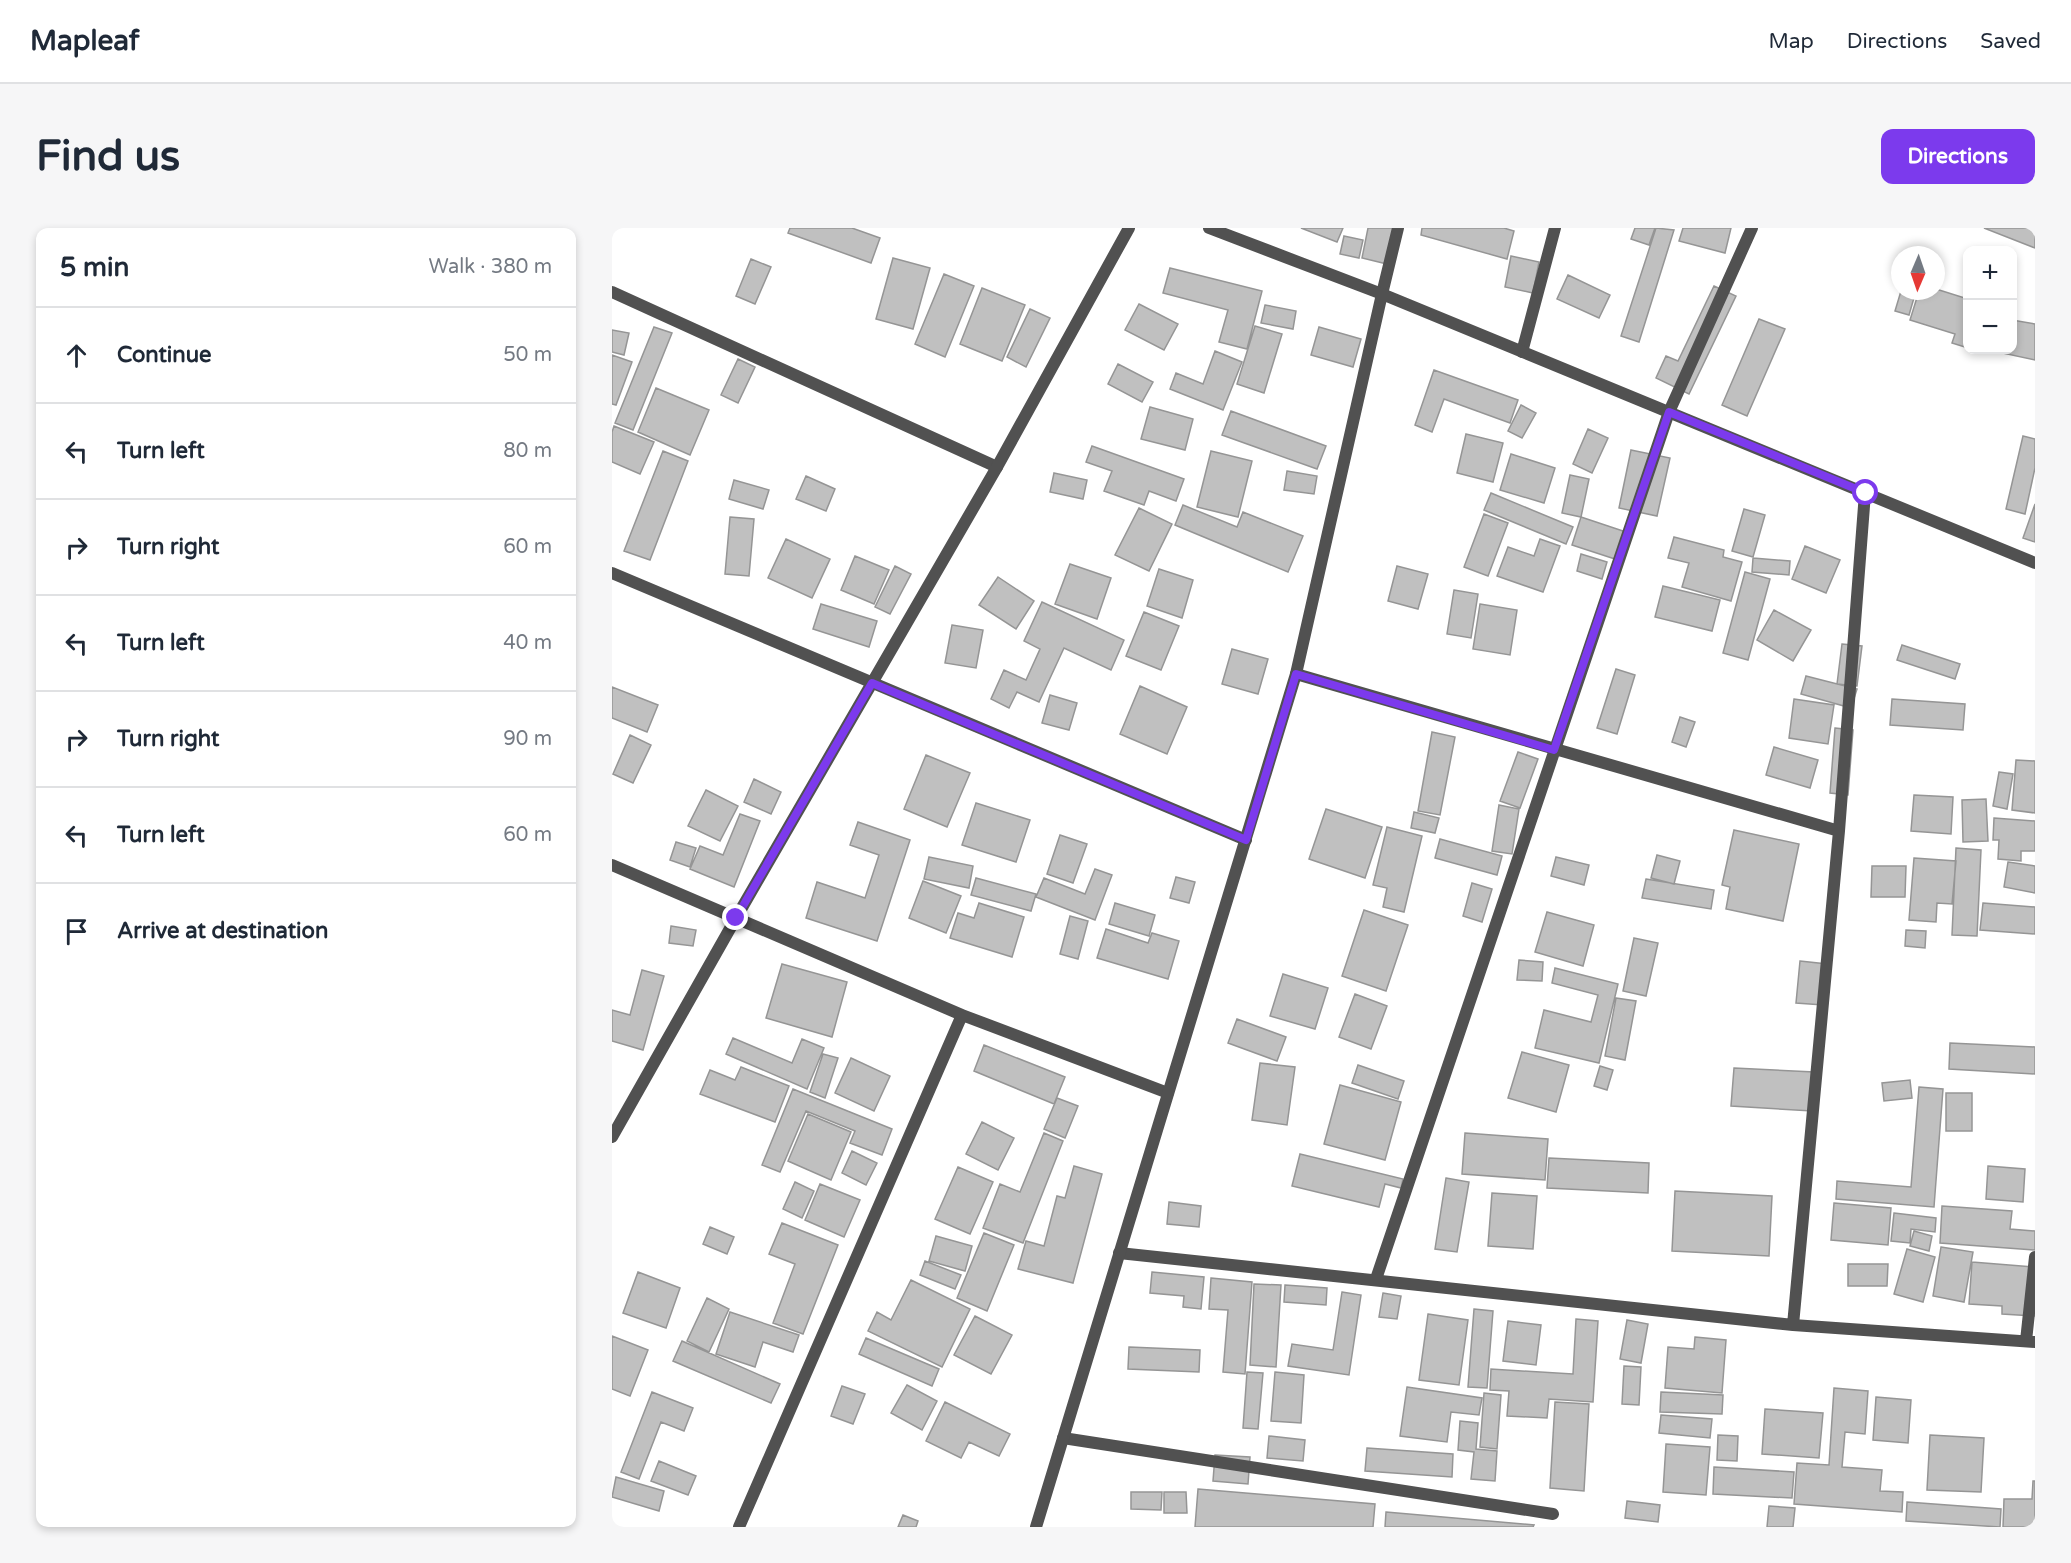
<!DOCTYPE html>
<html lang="en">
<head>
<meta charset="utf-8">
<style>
	body { margin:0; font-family:"Varela Round",sans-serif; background:#f6f6f7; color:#1f2937 }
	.controls { position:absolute; right:18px; top:18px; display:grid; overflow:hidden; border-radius:12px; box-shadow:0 3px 9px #0003 }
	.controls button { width:54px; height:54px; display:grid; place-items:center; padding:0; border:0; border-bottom:2px solid #e0e1e3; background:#fff; color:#1f2937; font:30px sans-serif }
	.compass { position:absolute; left:1279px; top:18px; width:54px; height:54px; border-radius:50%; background:#fff; box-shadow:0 3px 9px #0003; rotate:182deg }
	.stop { position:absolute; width:18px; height:18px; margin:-14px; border:4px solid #7c3aed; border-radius:50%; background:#fff }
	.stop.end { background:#7c3aed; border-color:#fff; box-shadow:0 2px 6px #0008 }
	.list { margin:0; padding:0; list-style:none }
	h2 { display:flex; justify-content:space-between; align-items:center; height:78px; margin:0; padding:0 24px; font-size:26px }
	h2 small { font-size:20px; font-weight:400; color:#747a83 }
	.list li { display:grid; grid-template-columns:39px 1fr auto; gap:18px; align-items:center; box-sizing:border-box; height:96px; padding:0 24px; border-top:2px solid #e0e1e3 }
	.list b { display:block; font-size:22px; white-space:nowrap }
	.list em { font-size:20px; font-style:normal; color:#747a83 }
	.icon { flex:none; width:33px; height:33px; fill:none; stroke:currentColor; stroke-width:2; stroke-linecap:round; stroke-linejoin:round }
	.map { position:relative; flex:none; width:1423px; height:1299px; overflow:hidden; border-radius:12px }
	header { display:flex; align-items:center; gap:36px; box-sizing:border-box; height:84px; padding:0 30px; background:#fff; border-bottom:2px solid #e0e1e3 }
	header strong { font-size:28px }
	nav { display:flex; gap:33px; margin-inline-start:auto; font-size:21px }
	.intro { display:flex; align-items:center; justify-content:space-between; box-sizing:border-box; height:144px; padding:0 36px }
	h1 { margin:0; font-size:42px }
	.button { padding:15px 27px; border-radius:12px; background:#7c3aed; color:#fff; font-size:21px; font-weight:700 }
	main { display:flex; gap:36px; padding:0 36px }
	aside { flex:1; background:#fff; border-radius:12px; box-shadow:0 3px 9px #0003 }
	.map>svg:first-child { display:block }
</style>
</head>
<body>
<header>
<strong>Mapleaf</strong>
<nav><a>Map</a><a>Directions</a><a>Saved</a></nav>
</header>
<div class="intro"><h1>Find us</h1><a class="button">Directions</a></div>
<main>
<aside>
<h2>5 min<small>Walk · 380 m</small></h2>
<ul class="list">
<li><svg class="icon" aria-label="ahead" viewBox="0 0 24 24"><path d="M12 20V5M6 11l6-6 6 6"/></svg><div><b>Continue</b></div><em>50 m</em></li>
<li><svg class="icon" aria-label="left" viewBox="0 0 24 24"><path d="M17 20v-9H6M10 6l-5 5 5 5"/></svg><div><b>Turn left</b></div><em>80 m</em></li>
<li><svg class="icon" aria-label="right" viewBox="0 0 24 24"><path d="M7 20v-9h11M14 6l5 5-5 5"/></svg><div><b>Turn right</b></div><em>60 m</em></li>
<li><svg class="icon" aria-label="left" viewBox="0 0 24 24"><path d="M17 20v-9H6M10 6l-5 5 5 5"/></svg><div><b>Turn left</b></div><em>40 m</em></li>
<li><svg class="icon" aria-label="right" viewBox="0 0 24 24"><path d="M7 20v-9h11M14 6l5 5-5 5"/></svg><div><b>Turn right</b></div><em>90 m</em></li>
<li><svg class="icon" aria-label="left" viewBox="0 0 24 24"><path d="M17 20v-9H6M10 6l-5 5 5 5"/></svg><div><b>Turn left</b></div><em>60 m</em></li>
<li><svg class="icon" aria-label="arrive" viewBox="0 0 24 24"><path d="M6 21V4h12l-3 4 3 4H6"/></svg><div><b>Arrive at destination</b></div></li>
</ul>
</aside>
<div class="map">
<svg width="1423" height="1299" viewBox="0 0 1423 1299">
	<rect width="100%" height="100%" fill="#fff"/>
	<!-- building -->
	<path fill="#c0c0c0" stroke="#959595" stroke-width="1.5" d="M178 0H240L268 10 259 35 176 5Z
		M689 0H731L725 14Z
		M756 0H783L775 36 750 30Z
		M810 0H892L902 3 895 31 809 7Z
		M1023 0H1043L1037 17 1019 11Z
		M1044 0 1062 2 1027 114 1009 108Z
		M1071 0H1119L1113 25 1067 13Z
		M1372 0H1423V20Z
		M732 8 751 12 747 30 728 26Z
		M899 28 927 34 921 65 893 59Z
		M281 30 318 40 301 101 264 91Z
		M139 31 159 39 143 76 124 68Z
		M558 40 650 63 635 121 607 114 616 82 551 65Z
		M332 46 362 58 333 129 303 116Z
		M956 47 998 67 987 90 945 71Z
		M1102 58 1124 68 1077 166 1044 150 1054 128 1066 133Z
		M370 60 413 77 390 133 348 116Z
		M1324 61 1356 71V120L1340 115 1343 106 1298 92 1307 63H1324Z
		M1289 63H1304L1297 87 1283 83Z
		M527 76 566 96 552 122 513 102Z
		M653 77 684 83 681 101 649 95Z
		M418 81 438 90 414 139 395 129Z
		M1147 91 1173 101 1135 188 1110 177Z
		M1400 92 1423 96V132L1381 123V122H1400Z
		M643 98 670 106 652 165 625 156Z
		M42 99 60 105 21 202 3 195Z
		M707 99 749 111 741 139 699 127Z
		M0 102 17 105 12 127 0 124Z
		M603 123 630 134 611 182 558 161 564 145 591 156Z
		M0 127 20 134 4 177 0 176Z
		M126 131 143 139 126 175 109 167Z
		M506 136 541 154 530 174 496 156Z
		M822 142 906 172 898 195 832 171 820 204 803 197Z
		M44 160 97 182 78 227 26 204Z
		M909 177 924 185 910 210 896 203Z
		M538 179 581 191 573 222 529 211Z
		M619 183 714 218 705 241 610 207Z
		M2 198 42 214 28 246 0 234V204Z
		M976 201 996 210 980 245 961 236Z
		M854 206 891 215 881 254 845 245Z
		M1411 208 1423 211V240L1413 286 1394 281Z
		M480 218 572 251 564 273 537 263 532 277 492 263 500 243 474 234Z
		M1019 222 1058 230 1045 288 1007 280Z
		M51 223 76 233 38 332 12 323Z
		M599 223 640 233 626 289 585 279Z
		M899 226 943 240 932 275 888 262Z
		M675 243 705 248 702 266 672 262Z
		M442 245 475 252 471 271 438 264Z
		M958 247 977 251 969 289 950 285Z
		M194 248 223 261 214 283 184 271Z
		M122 252 157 262 151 281 117 271Z
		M879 265 961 299 954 316 872 282Z
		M1423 276V314L1411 310Z
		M571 277 625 299 631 284 691 308 676 344 563 297Z
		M527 280 560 296 537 343 503 327Z
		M1132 281 1153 287 1141 329 1120 323Z
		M872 286 896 295 876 348 852 339Z
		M118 289 142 291 137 348 113 346Z
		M969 289 1017 305 1009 333 960 317Z
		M1062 309 1112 322 1111 329 1130 334 1119 373 1070 359 1077 335 1056 330Z
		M174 311 218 331 200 370 156 350Z
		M928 311 948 318 931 364 885 348 896 319 922 328Z
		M1193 318 1228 332 1214 365 1180 351Z
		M969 326 995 334 990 351 965 343Z
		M243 328 277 342 262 376 229 362Z
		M1141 330 1178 333 1177 347 1140 344Z
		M458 336 499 350 485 391 443 376Z
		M283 338 299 346 278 386 263 379Z
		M785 338 816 346 806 381 776 373Z
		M547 341 581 352 570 390 535 378Z
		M1133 344 1158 351 1136 432 1111 425Z
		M386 349 422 373 404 401 367 377Z
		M1051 358 1108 372 1100 403 1043 389Z
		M842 362 866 366 859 410 835 406Z
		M430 374 512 412 499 442 452 420 427 474 405 464 397 480 379 471 392 442 414 452 428 421 412 413Z
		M209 376 265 393 257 419 201 401Z
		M868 376 905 382 898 427 861 421Z
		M1162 382 1199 402 1181 433 1145 412Z
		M532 384 567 398 549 442 514 428Z
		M340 397 371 402 364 440 333 435Z
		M1230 416 1250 418 1245 458 1225 456Z
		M1290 417 1348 436 1343 451 1285 432Z
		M620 421 656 431 646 466 610 456Z
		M1004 441 1023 447 1005 506 985 500Z
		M1194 448 1245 461 1239 480 1189 466Z
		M528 458 575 479 555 526 508 506Z
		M0 459 46 477 35 504 0 490Z
		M438 467 465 475 457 502 430 495Z
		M1182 471 1222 477 1216 516 1177 510Z
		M1280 471 1353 476 1351 502 1278 497Z
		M1068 489 1083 494 1074 519 1060 514Z
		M1223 500 1241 502 1236 567 1218 565Z
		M820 504 843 509 828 587 806 583Z
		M18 507 39 517 21 555 1 546Z
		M1162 519 1206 532 1198 560 1154 547Z
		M906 524 926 531 908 580 888 573Z
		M314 527 358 545 335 599 292 581Z
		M1404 532 1423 533V585L1400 582Z
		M1387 544 1401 546 1395 581 1381 578Z
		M142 551 169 564 159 586 132 574Z
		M94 562 126 578 108 613 76 598Z
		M1302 567 1341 569 1339 606 1299 603Z
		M1374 571 1376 613 1351 614 1350 572Z
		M364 575 418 592 404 634 350 617Z
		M887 577 907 581 900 626 880 623Z
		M714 581 770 599 753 650 697 631Z
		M802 584 827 590 823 605 799 600Z
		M128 586 148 593 122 659 78 641 88 618 111 627Z
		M1382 590 1423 593V623H1409V633L1386 631 1387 612H1381Z
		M246 594 298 612 265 713 194 690 205 654 253 670 267 627 238 617Z
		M775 599 810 608 792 684 771 679 775 660 761 657Z
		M1122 602 1187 616 1171 693 1114 681 1118 659 1110 657Z
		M448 607 475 616 461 655 435 646Z
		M828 611 890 628 885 647 823 630Z
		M64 614 84 620 78 639 58 632Z
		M1344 620 1369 622 1365 708 1340 707Z
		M1045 627 1068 633 1062 656 1039 650Z
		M317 629 361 638 357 660 312 651Z
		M944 629 977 637 972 657 939 648Z
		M1302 630 1344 633 1340 676 1325 675 1324 694 1297 692Z
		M1396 634 1423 638V665L1392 659Z
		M1260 638H1294L1293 669H1259Z
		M483 641 500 647 483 692 424 669 432 650 473 666Z
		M564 649 583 654 577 675 558 670Z
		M364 650 424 666 419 683 359 667Z
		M1034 651 1102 662 1099 681 1030 670Z
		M311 653 349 668 334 705 297 690Z
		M860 655 880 661 870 694 851 688Z
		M367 675 412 689 400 729 338 710 346 685 362 690Z
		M503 675 543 687 537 708 497 696Z
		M1371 675 1423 679V706L1368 702Z
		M752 682 796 697 774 763 730 748Z
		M935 684 982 697 971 738 923 724Z
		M458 688 476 693 466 731 448 726Z
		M59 698 84 702 81 718 57 715Z
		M494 701 536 715 540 705 567 713 556 751 485 730Z
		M1294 702 1314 703 1313 720 1293 718Z
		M1022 710 1046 715 1034 768 1011 763Z
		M907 732 931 734 930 753 905 752Z
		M1188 733 1215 736 1211 777 1184 775Z
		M170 736 235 754 220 809 154 790Z
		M943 740 1006 756 987 835 923 820 932 782 979 794 986 767 940 755Z
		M30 742 52 748 31 822 0 813V782L18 787Z
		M671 746 716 760 703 801 658 788Z
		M743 766 775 778 759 821 727 809Z
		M1004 770 1024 773 1013 832 993 828Z
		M625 791 674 809 665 833 616 815Z
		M121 810 180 835 190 811 212 820 195 861 114 826Z
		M1338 815 1423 819V846L1337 841Z
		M372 817 453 849 442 876 362 843Z
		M910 824 957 837 944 884 896 870Z
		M211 826 226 830 213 870 198 864Z
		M239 830 278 848 262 883 223 865Z
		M648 835 683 839 675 897 640 892Z
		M746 837 792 853 786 871 740 855Z
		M988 838 1001 842 995 862 982 858Z
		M129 839 177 858 163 894 88 866 98 842 123 852Z
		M1122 840 1202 844 1200 883 1119 878Z
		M1298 852 1300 870 1272 873 1270 855Z
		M728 857 789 874 773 932 712 916Z
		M1307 859 1331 861 1322 979 1224 971 1225 953 1299 959Z
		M181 861 280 901 270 927 238 915 243 903 194 883 168 944 150 937Z
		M1334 865H1360V903H1334Z
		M445 870 466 878 453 910 432 901Z
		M196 886 239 904 219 952 176 933Z
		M370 894 402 910 386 942 354 926Z
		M432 905 451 913 411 1015 371 1000 388 956 408 964Z
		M853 905 936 911 933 952 850 946Z
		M240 923 265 935 254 957 230 945Z
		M688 926 791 951 789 960 773 956 767 979 680 958Z
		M937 930 1037 935 1036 965 935 960Z
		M462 938 490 946 461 1055 406 1041 414 1013 432 1018 445 968 453 970Z
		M1376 938 1413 941 1411 974 1374 971Z
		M346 939 381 954 358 1006 323 991Z
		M834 950 857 954 845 1024 823 1021Z
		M183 954 202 963 190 990 171 981Z
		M208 956 248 972 232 1009 193 992Z
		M1063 963 1160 968 1157 1028 1060 1023Z
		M880 965 925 968 921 1021 876 1018Z
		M557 974 589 978 587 999 555 996Z
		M1222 975 1279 980 1276 1017 1219 1012Z
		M1330 978 1400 983 1398 1001 1423 1003V1022L1328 1015Z
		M1282 985 1324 990 1323 1004 1299 1001 1298 1015 1279 1013Z
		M170 995 226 1017 191 1106 161 1095 183 1036 157 1026Z
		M98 999 122 1009 115 1026 91 1016Z
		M1302 1003 1320 1008 1317 1023 1298 1018Z
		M372 1005 402 1017 375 1083 345 1070Z
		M372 1005 402 1017 375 1083 345 1070Z
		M324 1008 360 1018 353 1043 317 1033Z
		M1329 1019 1361 1024 1352 1074 1321 1068Z
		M1295 1021 1323 1029 1311 1074 1282 1066Z
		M313 1033 349 1047 343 1061 308 1047Z
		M1360 1034 1423 1039V1088L1390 1086V1078L1357 1076Z
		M1360 1034 1423 1039V1088L1390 1086V1078L1357 1076Z
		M1236 1036H1276L1275 1058H1236Z
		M26 1044 68 1060 54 1100 11 1085Z
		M540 1044 592 1049 589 1081 571 1079 572 1068 538 1065Z
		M599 1050 640 1054 633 1146 611 1144 616 1082 597 1081Z
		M299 1052 358 1081 330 1139 256 1103 265 1084 279 1092Z
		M642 1056 669 1057 664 1139 638 1137Z
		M673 1057 715 1060 714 1077 672 1074Z
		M730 1064 749 1067 737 1147 676 1138 680 1116 721 1122Z
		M771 1065 789 1068 785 1091 767 1089Z
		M95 1070 117 1081 97 1124 75 1113Z
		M862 1081 881 1083 875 1160 856 1159Z
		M118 1084 187 1107 181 1124 151 1114 143 1139 104 1126Z
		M816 1086 856 1092 847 1157 807 1152Z
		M363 1088 400 1107 379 1146 342 1127Z
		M964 1091 986 1093 981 1174 937 1171 935 1190 895 1188 897 1163 878 1162 879 1141 961 1146Z
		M1015 1092 1036 1096 1029 1135 1008 1131Z
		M896 1093 929 1097 924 1137 891 1133Z
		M0 1108 36 1122 18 1168 0 1161Z
		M1083 1109 1114 1112 1110 1165 1053 1160 1056 1119 1082 1121Z
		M254 1110 327 1141 320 1158 247 1126Z
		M70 1113 168 1156 159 1175 61 1133Z
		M517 1119 588 1122 587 1144 516 1141Z
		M1012 1138 1029 1139 1027 1177 1010 1176Z
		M635 1144 651 1145 646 1201 631 1200Z
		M663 1144 692 1147 689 1195 659 1193Z
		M295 1157 325 1173 310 1202 279 1185Z
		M230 1158 253 1166 241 1196 219 1188Z
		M795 1159 870 1170 867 1187 839 1184 835 1214 788 1208Z
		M1222 1160 1256 1163 1253 1206 1233 1204 1230 1239 1270 1242 1268 1263 1291 1264 1290 1284 1182 1276 1185 1235 1217 1237Z
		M40 1164 81 1180 72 1203 49 1194 27 1251 9 1244Z
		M1049 1164 1111 1167 1110 1186 1048 1184Z
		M872 1165 889 1167 885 1221 868 1219Z
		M1264 1169 1299 1172 1296 1215 1261 1212Z
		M333 1174 398 1206 387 1228 357 1214 349 1230 314 1213Z
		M943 1174 977 1176 972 1263 938 1260Z
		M1153 1181 1211 1185 1207 1230 1150 1226Z
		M1049 1187 1100 1191 1098 1210 1047 1205Z
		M848 1193 866 1195 864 1221 885 1223 883 1253 859 1251 862 1224 846 1222Z
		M1106 1207 1126 1208 1125 1233 1105 1232Z
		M1318 1207 1372 1210 1369 1264 1315 1262Z
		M657 1208 693 1212 691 1233 655 1230Z
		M1054 1216 1098 1219 1094 1267 1051 1264Z
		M755 1220 841 1226 840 1249 753 1243Z
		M603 1227 638 1229 636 1256 601 1253Z
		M47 1233 84 1248 76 1267 39 1253Z
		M1102 1239 1182 1244 1180 1270 1101 1266Z
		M4 1249 52 1263 47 1283 0 1269Z
		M1421 1253H1423V1299H1391L1392 1271H1420Z
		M586 1261 763 1276 761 1299H583Z
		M519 1264H550L549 1282 519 1281Z
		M552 1264H574L575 1285H552Z
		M1015 1273 1048 1277 1046 1294 1013 1290Z
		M1295 1274 1389 1281 1388 1299 1294 1293Z
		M1157 1278 1183 1280 1181 1299H1155Z
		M774 1284 922 1297 921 1299H773Z
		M291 1287 306 1293 304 1299H286Z"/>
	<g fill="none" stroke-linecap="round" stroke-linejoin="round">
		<!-- minor -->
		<path stroke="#515151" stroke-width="12" d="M0 64 385 239
			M770 66 786 0
			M910 124 943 0
			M0 345 634 612
			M684 446 1227 603
			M0 637 350 787 556 865
			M507 1025 1181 1097 1423 1114
			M764 1051 1057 184
			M1181 1097 1227 603 1253 265
			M1414 1113 1423 1029
			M451 1210 941 1286
			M127 1299 350 787"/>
		<!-- tertiary -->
		<path stroke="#515151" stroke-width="12" d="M597 0 770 66 1423 335
			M1057 184 1140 0
			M0 909 124 690 385 239 517 0
			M424 1299 684 446 770 66"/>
	</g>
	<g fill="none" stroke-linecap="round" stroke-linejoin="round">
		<!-- route -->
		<path stroke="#7c3aed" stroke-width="8" d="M124 690 260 455 634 612 684 446 942 522 1057 184 1254 265"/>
	</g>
</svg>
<div class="controls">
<button>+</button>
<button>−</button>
</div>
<svg class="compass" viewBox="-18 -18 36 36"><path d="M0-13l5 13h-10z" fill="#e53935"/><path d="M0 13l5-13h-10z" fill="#747a83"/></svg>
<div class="stop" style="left:1254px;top:265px"></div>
<div class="stop end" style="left:124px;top:690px"></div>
</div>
</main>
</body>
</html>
